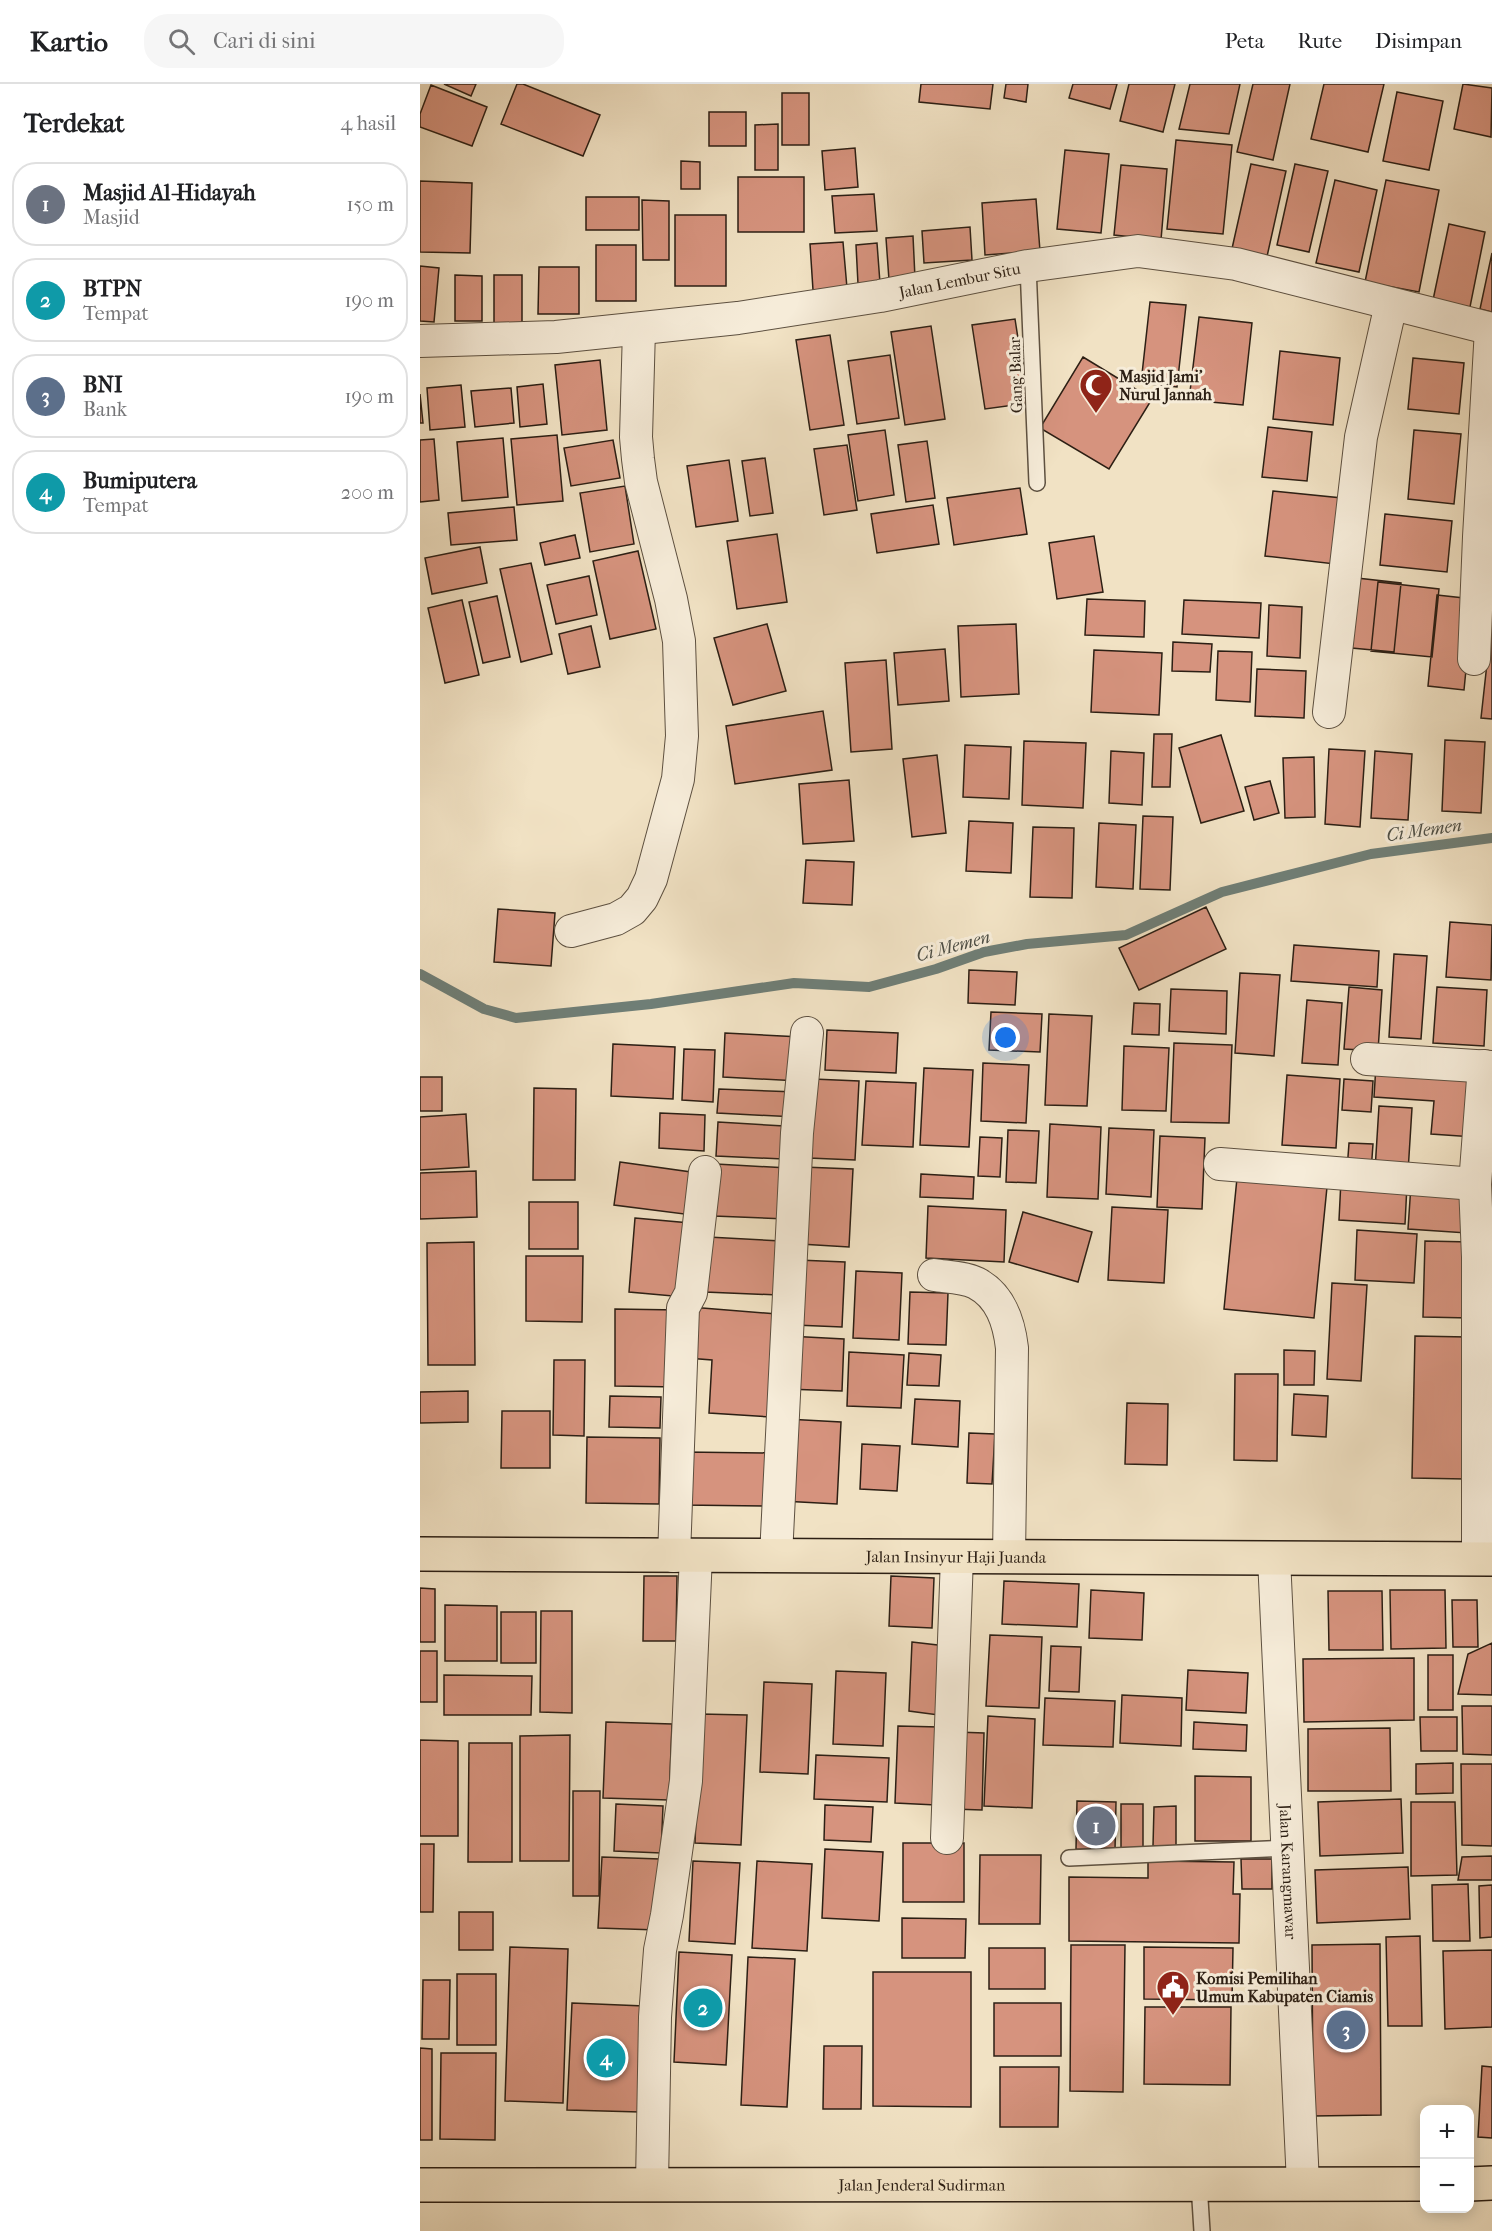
<!DOCTYPE html>
<html lang="id">
<head>
<meta charset="utf-8">
<style>
	body { margin:0; font-family:"IM FELL French Canon",serif; background:#f6f6f6; color:#202124 }
	.controls { position:absolute; right:18px; bottom:18px; display:grid; overflow:hidden; border-radius:12px; box-shadow:0 3px 15px #0003 }
	.controls button { width:54px; height:54px; display:grid; place-items:center; padding:0; border:0; border-bottom:2px solid #e0e0e0; background:#fff; color:#202124; font:30px sans-serif }
	.you { position:absolute; left:586px; top:954px; width:21px; height:21px; margin:-15px; border:4px solid #fff; border-radius:50%; background:#1a73e8; box-shadow:0 0 0 9px #1a73e833 }
	.badge { display:grid; place-items:center; width:39px; height:39px; border-radius:50%; background:#8f2418; color:#fff; font-size:20px; font-weight:700 }
	.pin { position:absolute; translate:-50% -50%; border:3px solid #fff; box-shadow:0 2px 6px #0006 }
	.list { margin:0; padding:0; list-style:none }
	h2 { display:flex; justify-content:space-between; align-items:center; height:78px; margin:0; padding:0 24px; font-size:26px }
	h2 small { font-size:20px; font-weight:400; color:#757577 }
	.list li { display:grid; grid-template-columns:39px 1fr auto; gap:18px; align-items:center; box-sizing:border-box; height:84px; margin:0 12px 12px; padding:0 12px; border:2px solid #e0e0e0; border-radius:24px }
	.list b { display:block; font-size:22px; white-space:nowrap }
	.list p { margin:0; font-size:20px; white-space:nowrap; color:#757577 }
	.list em { font-size:20px; font-style:normal; color:#757577 }
	.icon { flex:none; width:33px; height:33px; fill:none; stroke:currentColor; stroke-width:2; stroke-linecap:round; stroke-linejoin:round }
	.map { position:relative; flex:none; width:1072px; height:2147px; overflow:hidden }
	header { display:flex; align-items:center; gap:36px; box-sizing:border-box; height:84px; padding:0 30px; background:#fff; border-bottom:2px solid #e0e0e0 }
	header strong { font-size:28px }
	nav { display:flex; gap:33px; margin-inline-start:auto; font-size:21px }
	.search { width:420px; height:54px; background:#f6f6f6; display:flex; align-items:center; gap:15px; box-sizing:border-box; padding:0 21px; border-radius:24px; color:#757577; font-size:22px }
	main { display:flex }
	aside { flex:1; background:#fff }
	.map>svg:first-child { display:block }
</style>
</head>
<body>
<header>
<strong>Kartio</strong>
<div class="search"><svg class="icon" aria-label="search" viewBox="0 0 24 24"><circle cx="10" cy="10" r="6"/><path d="M15 15l6 6"/></svg>Cari di sini</div>
<nav><a>Peta</a><a>Rute</a><a>Disimpan</a></nav>
</header>
<main>
<aside>
<h2>Terdekat<small>4 hasil</small></h2>
<ul class="list">
<li><span class="badge" style="background:#6b7280">1</span><div><b>Masjid Al-Hidayah</b><p>Masjid</p></div><em>150 m</em></li>
<li><span class="badge" style="background:#0f9aa8">2</span><div><b>BTPN</b><p>Tempat</p></div><em>190 m</em></li>
<li><span class="badge" style="background:#5c6f8a">3</span><div><b>BNI</b><p>Bank</p></div><em>190 m</em></li>
<li><span class="badge" style="background:#0f9aa8">4</span><div><b>Bumiputera</b><p>Tempat</p></div><em>200 m</em></li>
</ul>
</aside>
<div class="map">
<svg width="1072" height="2147" viewBox="0 0 1072 2147">
	<rect width="100%" height="100%" fill="#f1e2c4"/>
	<filter id="stains"><feTurbulence type="fractalNoise" baseFrequency=".00333" numOctaves="4"/><feColorMatrix values="0 0 0 0 .2 0 0 0 0 .09 0 0 0 0 .02 0 0 0 .5 -.17"/></filter>
	<radialGradient id="worn" r=".72"><stop offset=".6" stop-color="#630" stop-opacity="0"/><stop offset="1" stop-color="#630" stop-opacity=".3"/></radialGradient>
	<g fill="none" stroke-linecap="round" stroke-linejoin="round">
		<!-- stream -->
		<path stroke="#6f7e76" stroke-width="10" d="M0 890 64 925 96 934 231 920 374 899 449 903 516 885 564 868 607 860 706 851 802 808 951 770 1072 754"/>
	</g>
	<!-- building -->
	<path fill="#d6937e" stroke="#2c1f14" stroke-width="1.5" d="M24 0H56L51 12Z
		M97 0H103L180 31 163 72 81 40Z
		M501 0H573L570 25 499 18Z
		M586 0H608L606 18 584 14Z
		M653 0H697L690 25 649 14Z
		M709 0H755L743 48 700 37Z
		M770 0H820L809 50 759 45Z
		M833 0H870L853 76 817 68Z
		M904 0H964L948 68 891 55Z
		M1043 0 1072 4 1071 53 1034 45Z
		M11 1 67 23 52 62 0 43V30Z
		M977 8 1023 17 1009 86 963 77Z
		M362 9H389V61H362Z
		M289 28H326V62H289Z
		M358 40V86H335V41Z
		M756 56 812 61 803 150 747 145Z
		M435 64 438 103 405 106 402 67Z
		M645 66 689 70 681 149 637 145Z
		M261 77 280 78V105H261Z
		M831 80 866 87 846 177 811 169Z
		M875 80 908 87 889 168 857 161Z
		M701 81 747 85 741 156 694 151Z
		M318 93H384V148H318Z
		M915 96 957 106 939 188 896 179Z
		M966 96 1019 106 999 208 945 198Z
		M0 97 52 99 50 169 0 168Z
		M454 110 457 147 415 149 412 112Z
		M166 113H219V146H166Z
		M616 115 620 167 565 171 562 119Z
		M222 116 249 117V176H223Z
		M255 131H306V202H255Z
		M1029 140 1065 148 1050 223 1013 216Z
		M550 143 552 176 504 179 502 147Z
		M493 152 495 194 469 196 466 154Z
		M423 158 427 204 393 206 390 160Z
		M457 159 460 199 438 200 436 161Z
		M176 161H216V217H176Z
		M1072 169V228L1060 225Z
		M0 182 19 184 14 238 0 237Z
		M119 183H159V230H118Z
		M35 191 62 192V237H35Z
		M74 191H102V245H74Z
		M730 218 766 221 757 303 721 299Z
		M779 233 832 239 823 321 769 316Z
		M595 235 608 319 565 325 552 241Z
		M511 242 525 335 485 341 471 248Z
		M410 251 424 341 390 346 376 256Z
		M860 267 920 274 913 341 853 335Z
		M470 271 479 334 437 340 428 277Z
		M663 273 732 315 689 385 620 344Z
		M993 274 1044 279 1039 330 988 325Z
		M180 276 187 346 142 351 135 281Z
		M123 300 127 340 100 343 97 303Z
		M41 301 45 343 10 346 7 304Z
		M91 304 94 339 55 343 51 307Z
		M0 310 3 339H0Z
		M848 343 892 348 887 397 842 393Z
		M465 346 474 411 438 417 428 351Z
		M994 346 1041 350 1034 420 988 415Z
		M137 351 143 417 97 421 91 355Z
		M83 354 88 413 42 417 37 358Z
		M14 355 19 416 0 418V356Z
		M193 356 200 394 151 402 144 364Z
		M507 357 515 414 486 418 478 361Z
		M427 361 437 426 404 431 394 365Z
		M345 374 353 429 330 432 322 377Z
		M309 376 318 437 276 443 267 382Z
		M205 402 214 460 170 468 160 409Z
		M600 404 607 450 534 461 527 414Z
		M853 407 922 414 915 480 845 472Z
		M513 421 519 460 457 469 451 430Z
		M94 423 97 456 31 461 28 429Z
		M965 430 1032 437 1027 488 960 481Z
		M357 450 367 518 317 525 307 457Z
		M155 451 160 474 125 481 120 459Z
		M674 452 683 508 637 515 629 459Z
		M60 463 67 499 12 510 5 474Z
		M218 467 236 545 190 555 173 477Z
		M111 479 132 570 101 578 80 485Z
		M169 492 177 531 136 540 127 501Z
		M928 493 981 499 974 568 921 563Z
		M958 498 1019 505 1012 573 951 567Z
		M1017 511 1053 515 1044 606 1008 602Z
		M77 512 90 573 63 579 49 518Z
		M667 515 725 517 724 553 665 551Z
		M42 516 59 591 25 599 8 524Z
		M764 516 841 519 839 554 762 550Z
		M849 521 882 523 880 574 847 572Z
		M1072 534V635L1061 634Z
		M347 540 366 607 313 621 294 554Z
		M596 540 599 610 541 613 538 542Z
		M171 542 180 583 148 590 139 550Z
		M753 558 792 560 790 588 752 587Z
		M525 565 529 617 478 621 474 569Z
		M674 566 742 569 739 631 671 628Z
		M798 567 832 568 830 618 796 616Z
		M466 576 472 665 431 668 425 579Z
		M837 585 886 587 884 634 835 632Z
		M403 627 412 686 315 700 306 642Z
		M734 650H752L750 703H732Z
		M801 651 824 727 781 739 759 664Z
		M1025 656 1065 658 1061 729 1022 727Z
		M604 657 666 659 663 724 602 721Z
		M545 661 591 663 589 715 543 713Z
		M909 665 945 667 940 743 905 740Z
		M691 667 724 669 722 721 689 719Z
		M955 667 992 670 988 736 951 734Z
		M517 671 526 749 492 753 483 675Z
		M894 673 895 733 865 734 863 674Z
		M429 696 434 757 383 760 379 700Z
		M850 697 859 729 834 736 825 703Z
		M723 732 753 733 750 806 720 805Z
		M549 737 593 739 591 789 546 787Z
		M679 739 716 741 713 805 676 803Z
		M613 743 654 744 652 814 610 813Z
		M386 776 434 778 432 821 383 819Z
		M786 823 806 865 719 906 699 864Z
		M78 825 135 829 131 882 74 878Z
		M1030 838 1072 841 1071 896 1026 893Z
		M874 861 959 867 957 903 871 897Z
		M974 870 1007 872 1001 955 969 953Z
		M549 886 597 888 595 921 548 919Z
		M820 889 860 891 854 972 815 969Z
		M929 903 962 906 958 967 924 965Z
		M1017 903 1067 906 1064 962 1013 959Z
		M751 905 807 907 806 950 749 947Z
		M887 916 922 919 918 981 882 979Z
		M714 919 740 920 739 951 712 950Z
		M571 928 622 930 620 968 569 966Z
		M629 930 672 932 667 1022 625 1021Z
		M407 946 478 949 476 989 405 986Z
		M305 949 381 953 379 997 303 993Z
		M754 959 812 961 809 1039 751 1038Z
		M193 960 255 963 253 1015 191 1012Z
		M704 962 749 964 746 1027 702 1026Z
		M264 965 295 966 293 1018 262 1016Z
		M563 979 609 981 606 1039 561 1037Z
		M956 981 1058 987 1054 1053 1011 1050 1014 1017 954 1013Z
		M504 984 553 986 549 1063 500 1061Z
		M867 991 920 995 916 1064 862 1061Z
		M0 993H22V1027H0Z
		M393 995 439 997 435 1076 389 1074Z
		M924 995 953 997 951 1028 922 1026Z
		M446 997 496 999 493 1063 442 1061Z
		M114 1004 156 1005 155 1096H113Z
		M299 1005 377 1008 376 1033 297 1029Z
		M959 1022 992 1024 988 1088 955 1086Z
		M240 1029 285 1031 284 1067 239 1064Z
		M46 1030 49 1083 0 1086V1033Z
		M298 1038 364 1042 363 1075 296 1072Z
		M630 1040 681 1043 678 1115 627 1113Z
		M689 1044 734 1046 731 1113 686 1110Z
		M588 1046 619 1047 616 1099 586 1098Z
		M740 1052 785 1054 782 1125 737 1123Z
		M560 1053 582 1054 580 1093 558 1092Z
		M929 1059 953 1060 951 1088 927 1086Z
		M200 1078 278 1089 272 1131 194 1121Z
		M296 1080 368 1084 366 1135 294 1132Z
		M383 1083 433 1085 429 1163 380 1160Z
		M818 1084 908 1093 894 1234 804 1225Z
		M56 1087 57 1133 0 1135V1089Z
		M501 1090 554 1093 553 1115 500 1113Z
		M921 1096 987 1101 985 1140 919 1136Z
		M991 1101 1050 1104 1047 1149 988 1145Z
		M109 1118H158V1165H109Z
		M508 1122 586 1126 584 1178 506 1174Z
		M692 1123 748 1126 744 1199 688 1196Z
		M603 1128 672 1148 658 1198 589 1178Z
		M215 1134 270 1139 264 1213 209 1208Z
		M937 1146 997 1150 994 1199 935 1196Z
		M288 1153 361 1157 358 1211 285 1208Z
		M1005 1157 1051 1158 1050 1234 1003 1233Z
		M54 1158 55 1281H8L7 1159Z
		M106 1172H163L162 1238 106 1237Z
		M378 1176 425 1178 422 1243 375 1241Z
		M436 1187 482 1189 479 1256 433 1254Z
		M912 1199 947 1201 941 1297 907 1295Z
		M490 1208 528 1209 526 1261 488 1260Z
		M270 1223 357 1230 350 1333 289 1329 292 1276 267 1274Z
		M195 1225 258 1226V1303L195 1302Z
		M368 1252 424 1255 422 1307 366 1305Z
		M995 1252 1047 1253 1045 1395 992 1394Z
		M864 1266 895 1267 894 1301H864Z
		M429 1268 484 1271 481 1324 427 1322Z
		M489 1269 521 1271 519 1302 487 1301Z
		M134 1276H165L164 1352 133 1351Z
		M815 1290H858L857 1377 814 1376Z
		M48 1307V1338L0 1339V1308Z
		M874 1310 908 1312 906 1353 872 1351Z
		M190 1312 241 1313 240 1344 189 1343Z
		M495 1315 540 1317 538 1363 492 1360Z
		M707 1319 748 1320 747 1381 705 1380Z
		M82 1327H130V1384H81Z
		M366 1335 421 1338 417 1420 362 1417Z
		M549 1349 575 1350 572 1400 547 1399Z
		M167 1353 240 1354 239 1420 166 1419Z
		M442 1360 480 1362 477 1407 440 1405Z
		M263 1368 354 1369 353 1422 262 1421Z
		M224 1492H257L256 1557H223Z
		M471 1492 514 1494 512 1544 469 1542Z
		M584 1497 659 1500 657 1543 582 1540Z
		M0 1504 15 1505V1558H0Z
		M671 1506 724 1509 722 1556 669 1554Z
		M970 1506H1025L1026 1564 971 1565Z
		M908 1507H962L963 1566H909Z
		M1032 1516H1057L1058 1563H1033Z
		M25 1521 77 1522V1577H25Z
		M121 1527H152V1629L120 1628Z
		M81 1528H116V1579H81Z
		M570 1551 622 1553 619 1624 566 1622Z
		M492 1558 526 1562V1632L489 1627Z
		M1072 1559V1611L1038 1610 1048 1570Z
		M631 1562 661 1563 659 1608 629 1607Z
		M0 1567H17V1618H0Z
		M1008 1571H1033V1626H1008Z
		M994 1574V1636L884 1638 883 1575Z
		M768 1586 828 1589 826 1629 766 1626Z
		M416 1587 466 1589 463 1662 413 1660Z
		M24 1591 112 1592 111 1631H24Z
		M344 1598 392 1600 388 1690 340 1688Z
		M702 1611 762 1614 761 1662 700 1659Z
		M625 1614 695 1617 693 1663 623 1661Z
		M1042 1622H1072V1671L1043 1670Z
		M280 1630 327 1631 321 1761 275 1759Z
		M568 1632 615 1635 612 1724 564 1722Z
		M1000 1633H1037V1667H1001Z
		M186 1638 252 1640 249 1716 183 1714Z
		M774 1638 827 1641 826 1667 773 1665Z
		M478 1642 519 1643 516 1721 475 1719Z
		M970 1644 971 1707H888V1645Z
		M536 1648 564 1649 562 1726 533 1725Z
		M150 1651 149 1777H100V1652Z
		M0 1656 38 1657V1752H0Z
		M49 1659H92V1778H48Z
		M396 1671 469 1674 467 1718 394 1715Z
		M1033 1679V1709L996 1710V1680Z
		M1041 1680H1072V1762L1042 1761Z
		M775 1692 831 1693V1757H775Z
		M153 1707H180L179 1812H153Z
		M981 1715 983 1769 900 1772 898 1718Z
		M657 1717 696 1718 695 1766 656 1765Z
		M991 1718H1035L1037 1791 991 1792Z
		M196 1720 243 1722 241 1769 194 1767Z
		M701 1720H723V1764H701Z
		M405 1721 453 1723 451 1758 404 1756Z
		M756 1722V1762H733L734 1723Z
		M483 1759H544V1818H483Z
		M0 1760H14L13 1828H0Z
		M405 1765 463 1768 459 1837 402 1834Z
		M560 1771H621L620 1840H559Z
		M1072 1772V1796H1038L1042 1773Z
		M182 1773 240 1775 237 1846 178 1844Z
		M821 1775H852V1805H822Z
		M273 1777 320 1779 315 1860 269 1857Z
		M337 1777 392 1780 387 1867 332 1864Z
		M728 1777 814 1778 813 1810H820L819 1859 649 1857V1793L728 1794Z
		M988 1783 990 1835 897 1839 895 1786Z
		M1048 1800 1050 1857H1013L1012 1801Z
		M1072 1801V1853L1060 1854 1059 1802Z
		M39 1828H73V1866H39Z
		M482 1834 546 1835 545 1874H482Z
		M1000 1852 1002 1942H968L966 1853Z
		M960 1860 961 2031 893 2032 892 1861Z
		M651 1861H705L703 2008 650 2007Z
		M90 1863 148 1865 143 2019 85 2017Z
		M724 1863 813 1864 812 1916 724 1915Z
		M569 1864H625V1905H569Z
		M1072 1866V1943L1025 1945 1023 1867Z
		M259 1868 312 1871 306 1981 254 1978Z
		M328 1873 375 1875 367 2023 321 2021Z
		M453 1888H551V2023L453 2022Z
		M37 1890H76V1961H37Z
		M3 1896H30L29 1955H2Z
		M152 1919 224 1922 220 2028 147 2026Z
		M574 1919H641V1972H574Z
		M725 1923H811L810 2001 724 2000Z
		M404 1962H442L441 2025H403Z
		M0 1964 12 1965V2056H0Z
		M21 1969H76L75 2056 20 2055Z
		M1062 1982 1072 1983V2054L1058 2053Z
		M580 1983H639L638 2043H580Z"/>
	<g fill="none" stroke-linecap="round" stroke-linejoin="round">
		<defs>
			<path id="service" d="M608 182 617 399
				M649 1774 868 1764
				M779 2100 782 2147"/>
			<g id="minor">
				<path id="s1" d="M0 257 136 253 318 234 460 212 608 182 718 167 816 180 1072 245"/>
				<path d="M1054 575 1059 453 1071 245"/>
				<path d="M909 628 941 353 971 220"/>
				<path d="M151 847 196 835 212 826 222 814 231 795 258 695 262 652 259 557 251 515 221 398 218 375 216 353 219 245"/>
				<path d="M947 975 1072 983"/>
				<path d="M800 1080 1055 1100"/>
				<path d="M514 1191C527 1193 544 1193 556 1199 581 1212 589 1238 592 1264L589 1473"/>
				<path d="M254 1472 263 1224 271 1209 285 1088"/>
				<path d="M356 1472 377 1049 387 949"/>
				<path id="s2" d="M854 1474 883 2100"/>
				<path d="M1058 1475V1173L1055 1100 1064 982"/>
				<path d="M527 1754 537 1472"/>
				<path d="M232 2100 235 1933 240 1866 247 1831 266 1697 276 1471"/>
			</g>
			<g id="trunk">
				<path id="s3" d="M0 1470 1072 1475"/>
				<path d="M1050 2100 1072 2099"/>
				<path id="s4" d="M0 2101 1004 2100"/>
			</g>
		</defs>
		<!-- service casing -->
		<use href="#service" stroke="#5d5040" stroke-width="18"/>
		<!-- minor casing -->
		<use href="#minor" stroke="#5d5040" stroke-width="34"/>
		<!-- trunk casing -->
		<use href="#trunk" stroke="#2c1f14" stroke-width="36"/>
		<!-- service -->
		<use href="#service" stroke="#f6ecd9" stroke-width="15"/>
		<!-- minor -->
		<use href="#minor" stroke="#f6ecd9" stroke-width="32"/>
		<!-- trunk -->
		<use href="#trunk" stroke="#f1e2c4" stroke-width="33"/>
	</g>
	<!-- icons -->
	<defs>
		<symbol id="mosque-pin" viewBox="-11 -11 22 30"><path d="M0 17L-7.5 6A9.5 9.5 0 1 1 7.5 6Z" fill="#8f2418" stroke="#f6ecd9"/><path d="M3.5-4.9A6 6 0 1 0 3.5 4.9A5 5 0 1 1 3.5-4.9Z" fill="#fff"/></symbol>
		<symbol id="civic-pin" viewBox="-11 -11 22 30"><path d="M0 17L-7.5 6A9.5 9.5 0 1 1 7.5 6Z" fill="#8f2418" stroke="#f6ecd9"/><path d="M-.6-6.5H3V-4.5H.6V-3L4-1V1h2V6H-6V1h2V-1L-.6-3ZM-1.2 2.5V6h2.4V2.5Z" fill="#fff"/></symbol>
	</defs>
	<g fill-rule="evenodd">
		<use href="#mosque-pin" x="657" y="282" width="38" height="52"/>
		<use href="#civic-pin" x="734" y="1884" width="38" height="52"/>
	</g>
	<g text-anchor="middle" stroke-width="6" stroke-linejoin="round" paint-order="stroke">
		<!-- street labels -->
		<g font-size="16" fill="#2c1f14" stroke="#f6ecd9">
			<text dy="6" stroke="none"><textPath href="#s1" startOffset="544">Jalan Lembur Situ</textPath></text>
			<text transform="translate(595 291) rotate(-92)" y="6">Gang Balar</text>
			<text dy="6" stroke="none"><textPath href="#s3" startOffset="536">Jalan Insinyur Haji Juanda</textPath></text>
			<text dy="6" stroke="none"><textPath href="#s2" startOffset="314">Jalan Karangmawar</textPath></text>
			<text dy="6" stroke="none"><textPath href="#s4" startOffset="502">Jalan Jenderal Sudirman</textPath></text>
		</g>
		<!-- poi labels -->
		<g font-size="16" font-weight="bold" fill="#2c1f14" stroke="#f6ecd9" text-anchor="start">
			<text x="699" y="298">Masjid Jami'<tspan x="699" dy="18">Nurul Jannah</tspan></text>
			<text x="776" y="1900">Komisi Pemilihan<tspan x="776" dy="18">Umum Kabupaten Ciamis</tspan></text>
		</g>
		<!-- water labels -->
		<g font-size="18" font-style="italic" fill="#4d4e45" stroke="#f6ecd9">
			<text transform="translate(1004 746) rotate(-8)" y="6">Ci Memen</text>
			<text transform="translate(533 862) rotate(-15)" y="6">Ci Memen</text>
		</g>
	</g>
	<rect width="100%" height="100%" filter="url(#stains)"/>
	<rect width="100%" height="100%" fill="url(#worn)"/>
</svg>
<div class="controls">
<button>+</button>
<button>−</button>
</div>
<div class="you"></div>
<div class="pin badge" style="left:676px;top:1742px;background:#6b7280">1</div>
<div class="pin badge" style="left:283px;top:1924px;background:#0f9aa8">2</div>
<div class="pin badge" style="left:926px;top:1946px;background:#5c6f8a">3</div>
<div class="pin badge" style="left:186px;top:1974px;background:#0f9aa8">4</div>
</div>
</main>
</body>
</html>
